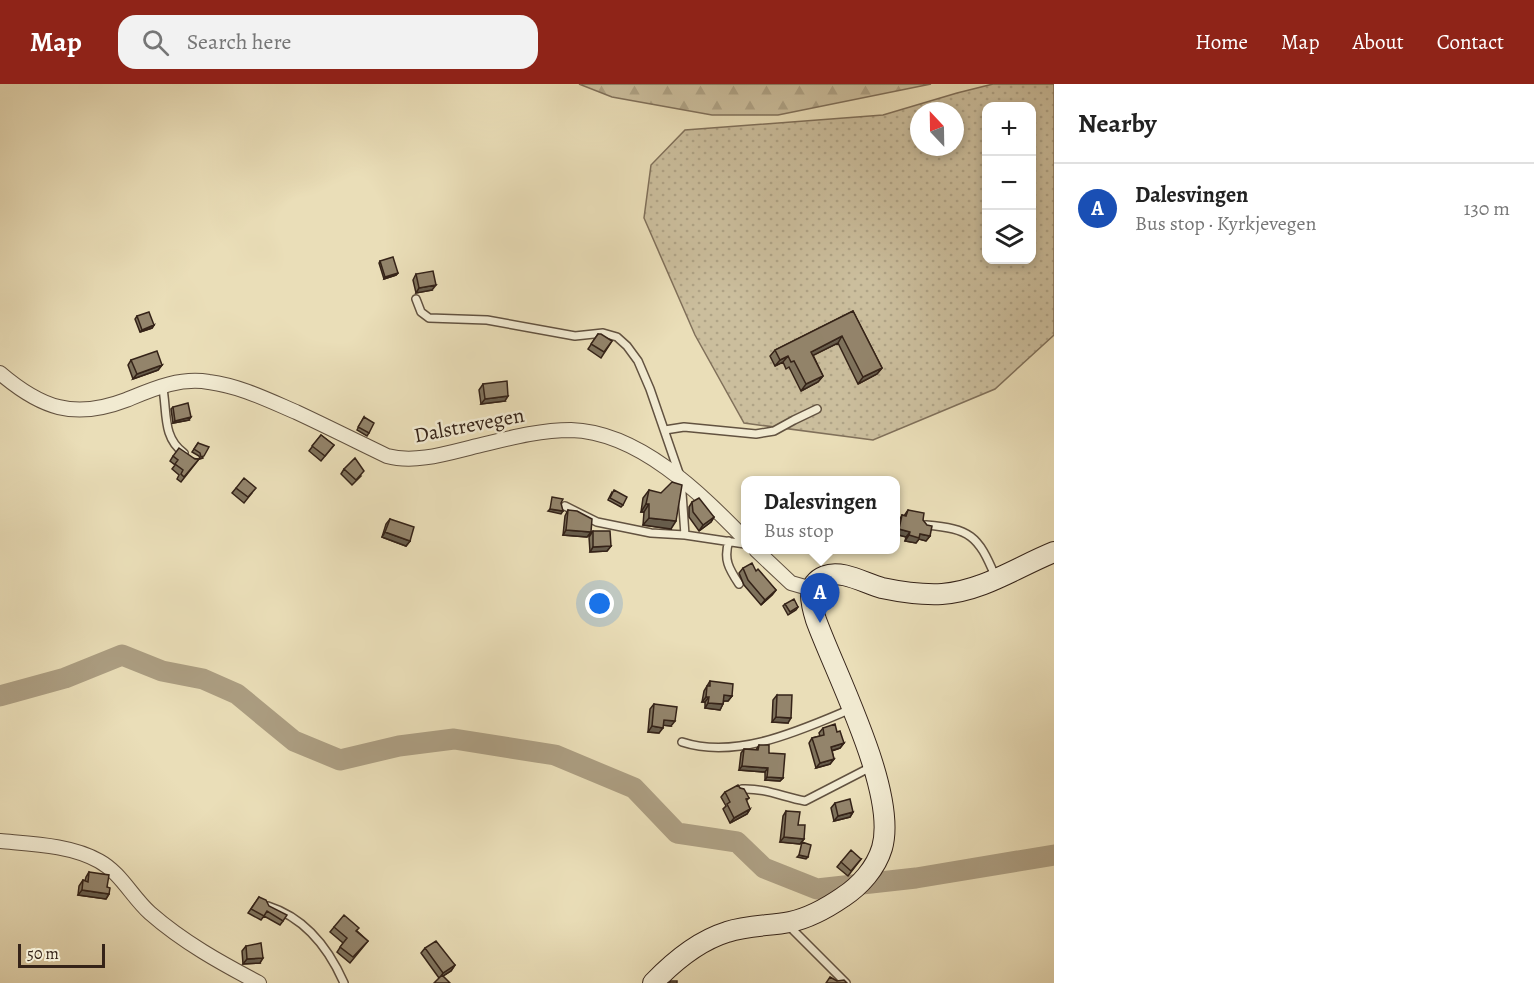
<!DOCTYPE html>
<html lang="en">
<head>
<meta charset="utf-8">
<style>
	body { margin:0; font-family:Alegreya,serif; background:#f2f2f2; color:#222 }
	.controls { position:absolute; right:18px; top:18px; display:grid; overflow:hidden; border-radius:12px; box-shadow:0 3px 9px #0003 }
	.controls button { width:54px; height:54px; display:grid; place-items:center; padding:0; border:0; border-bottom:2px solid #e0e0e0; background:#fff; color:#222; font:30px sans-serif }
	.compass { position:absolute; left:910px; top:18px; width:54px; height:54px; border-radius:50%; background:#fff; box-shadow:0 3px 9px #0003; rotate:338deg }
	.scale { position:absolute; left:18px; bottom:15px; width:87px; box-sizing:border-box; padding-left:6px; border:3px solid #352318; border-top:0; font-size:16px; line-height:21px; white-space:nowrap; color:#352318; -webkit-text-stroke:4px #f1ead1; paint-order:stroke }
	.you { position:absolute; left:600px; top:520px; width:21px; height:21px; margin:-15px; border:4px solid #fff; border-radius:50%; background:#1a73e8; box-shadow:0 0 0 9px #1a73e833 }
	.badge { display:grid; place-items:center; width:39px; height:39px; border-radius:50%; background:#8f2418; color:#fff; font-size:20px; font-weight:700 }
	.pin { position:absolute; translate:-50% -50px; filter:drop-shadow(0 2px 3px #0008) }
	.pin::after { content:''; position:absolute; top:32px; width:21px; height:18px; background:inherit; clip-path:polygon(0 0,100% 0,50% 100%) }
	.popup { position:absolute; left:741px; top:392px; width:159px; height:78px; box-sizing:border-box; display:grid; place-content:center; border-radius:12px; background:#fff; filter:drop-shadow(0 2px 4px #0005); font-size:20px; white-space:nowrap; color:#767676 }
	.popup b { font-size:22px; color:#222 }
	.popup::after { content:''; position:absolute; left:50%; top:100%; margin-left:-12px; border:12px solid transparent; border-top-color:#fff }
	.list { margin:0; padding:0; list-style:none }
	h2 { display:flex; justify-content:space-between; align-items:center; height:78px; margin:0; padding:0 24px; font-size:26px }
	h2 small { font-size:20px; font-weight:400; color:#767676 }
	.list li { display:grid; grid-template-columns:39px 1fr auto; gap:18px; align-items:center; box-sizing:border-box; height:90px; padding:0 24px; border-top:2px solid #e0e0e0 }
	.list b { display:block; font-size:22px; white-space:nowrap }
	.list p { margin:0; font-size:20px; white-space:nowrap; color:#767676 }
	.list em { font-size:20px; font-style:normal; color:#767676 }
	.icon { flex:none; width:33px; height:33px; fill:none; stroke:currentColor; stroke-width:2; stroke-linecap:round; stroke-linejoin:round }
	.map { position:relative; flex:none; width:1054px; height:899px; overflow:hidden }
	header { display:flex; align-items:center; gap:36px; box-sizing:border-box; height:84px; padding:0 30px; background:#8f2418; color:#fff }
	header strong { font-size:28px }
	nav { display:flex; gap:33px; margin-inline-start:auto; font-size:21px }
	.search { width:420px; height:54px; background:#f2f2f2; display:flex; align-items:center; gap:15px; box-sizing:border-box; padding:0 21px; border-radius:18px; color:#767676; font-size:22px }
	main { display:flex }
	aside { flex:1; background:#fff }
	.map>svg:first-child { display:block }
</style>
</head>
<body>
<header>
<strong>Map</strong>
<div class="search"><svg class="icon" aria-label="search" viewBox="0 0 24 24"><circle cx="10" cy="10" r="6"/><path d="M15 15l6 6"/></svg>Search here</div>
<nav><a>Home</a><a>Map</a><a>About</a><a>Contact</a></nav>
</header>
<main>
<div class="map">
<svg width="1054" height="899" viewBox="0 0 1054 899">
	<defs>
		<pattern id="grass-dots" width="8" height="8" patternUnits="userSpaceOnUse" patternTransform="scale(1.5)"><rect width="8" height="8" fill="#cbbe9d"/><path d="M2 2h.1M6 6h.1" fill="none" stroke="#afa386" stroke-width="1.8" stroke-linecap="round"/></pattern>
		<pattern id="forest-firs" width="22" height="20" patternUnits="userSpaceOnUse" patternTransform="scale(1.5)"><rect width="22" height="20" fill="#cbbe9d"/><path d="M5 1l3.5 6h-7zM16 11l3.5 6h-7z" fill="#afa386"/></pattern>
	</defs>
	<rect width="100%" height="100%" fill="#eadeb8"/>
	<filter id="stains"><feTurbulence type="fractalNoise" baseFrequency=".00333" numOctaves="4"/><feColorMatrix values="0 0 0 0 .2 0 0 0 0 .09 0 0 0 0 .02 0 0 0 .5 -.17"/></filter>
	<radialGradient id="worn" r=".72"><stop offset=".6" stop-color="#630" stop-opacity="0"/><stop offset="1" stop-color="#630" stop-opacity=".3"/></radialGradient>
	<!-- grass -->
	<path fill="url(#grass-dots)" stroke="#80705a" stroke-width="1.5" fill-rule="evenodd" d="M993 0H1054V251L995 305 873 356 744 339 695 251 644 134 651 81 685 46 883 31 957 9ZM986 22H1032V176H986ZM919 27H955V63H919Z"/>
	<!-- forest -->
	<path fill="url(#forest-firs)" stroke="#80705a" stroke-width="1.5" d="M579 0H931L778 31H712L612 13Z"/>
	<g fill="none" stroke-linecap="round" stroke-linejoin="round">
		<!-- river -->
		<path stroke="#ac9e82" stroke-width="21" d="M0 612 65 594 122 571 162 587 203 595 237 610 294 657 340 676 399 662 454 655 555 671 634 704 677 749 737 758 764 784 817 805 916 794 1054 771"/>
		<defs>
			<path id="service" d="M416 215 421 228 429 234 487 236 575 252 603 249 617 253 627 262 638 277 650 305 681 395 685 451
				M162 300C168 325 161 353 184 369
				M665 346 684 343 756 350 774 347 794 336 817 325
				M565 422 597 438 651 449 685 451 745 460
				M926 441C970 445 978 451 995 492
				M729 457C723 475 729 485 739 500
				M682 658C737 676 801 646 851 625
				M742 705C765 704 783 713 805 717L871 683
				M268 822C306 834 329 865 344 899
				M789 842 846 899"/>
			<path id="minor" d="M0 289C41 324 74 336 126 316 153 305 179 293 209 298 240 302 268 316 296 328 326 342 356 357 387 372 417 380 451 368 481 361 510 354 540 346 571 346 639 348 700 409 745 455
				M756 466 791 499 812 505
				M0 757C32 760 71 761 99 777 121 789 132 813 150 829 183 858 221 879 259 899"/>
			<path id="secondary" d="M653 899C674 877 698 857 727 848 747 841 770 842 790 838 809 834 827 824 843 813 860 802 876 784 882 764 898 709 836 591 816 536 811 520 805 500 825 492 842 485 866 500 882 504 901 508 923 511 942 510 983 507 1017 483 1054 468"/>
		</defs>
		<!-- service casing -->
		<use href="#service" stroke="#625240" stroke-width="10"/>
		<!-- minor casing -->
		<use href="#minor" stroke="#625240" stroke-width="16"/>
		<!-- secondary casing -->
		<use href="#secondary" stroke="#352318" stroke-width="22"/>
		<!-- service -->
		<use href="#service" stroke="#f1ead1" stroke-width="7"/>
		<!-- minor -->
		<use href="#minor" stroke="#f1ead1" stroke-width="14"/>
		<!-- secondary -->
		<use href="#secondary" stroke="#f1ead1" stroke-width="20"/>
	</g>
	<!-- wall -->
	<path fill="#7e725c" stroke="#352318" stroke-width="1.5" d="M380 177 398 189 396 191 384 195 379 179Z
		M416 190 432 206 416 209 413 196Z
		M853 227 882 284 877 290 858 300 838 259 813 271 823 292 818 298 801 307 789 283 786 285 783 278 775 282 770 272 775 266Z
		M137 232 154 241 152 244 140 248 135 235Z
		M598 250 612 257 601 274 588 265Z
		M131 276 162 281 158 286 133 295 128 281Z
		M483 300 505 317 481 320 479 306Z
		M173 323 189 336 173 339 171 325Z
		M364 333 369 349 367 352 357 346Z
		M321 351 334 361 321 377 309 367Z
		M198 359 203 374 200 375 199 372 192 368Z
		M173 372 199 375 181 398 177 395 179 391 172 385 175 381 170 377Z
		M344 385 361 392 352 401 341 390Z
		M236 404 252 409 244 419 232 409Z
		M649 406 671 445 643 441 644 428H641L643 414Z
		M612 408 623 421 621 423 608 416Z
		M692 418 714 433 711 438 699 447 689 433V423Z
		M568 426 591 448 587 453 563 451 565 432Z
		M908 426 923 436 930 452 926 457 919 455 916 459 905 457 906 453 895 450 899 437 902 431 904 432Z
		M390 435 410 457 406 462 382 453 386 440Z
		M593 447 611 462 607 467 590 468 589 453Z
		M743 484 756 487 776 506 772 511 761 521 744 501 739 489Z
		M785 520 798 523 796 526 788 531 783 522Z
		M710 597 732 612 728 617H724L720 626 705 624V618H702L704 607Z
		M777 611 788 639 772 638 773 616Z
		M654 620 671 642 663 641 659 649 648 648 650 625Z
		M823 644 837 648 844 659 840 664 832 667 834 675 830 680 816 684 809 659 812 654 820 652 819 649Z
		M759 661 769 669 783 694 780 697 765 696V688L739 686 741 669 744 665 756 666Z
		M740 704 749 714 746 717 750 725 747 730 730 739 723 725 726 722 721 713 725 708Z
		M835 719 853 728 850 733 834 737 831 724Z
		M786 727 798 741 804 755 800 760 780 758 783 732Z
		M861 775 848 792 837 783 841 778Z
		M89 788 107 803 109 810 106 815 78 811 79 802 83 796 85 797 86 793Z
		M259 813 283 837 280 841 264 832 261 836 248 829Z
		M334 843 357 847 368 857 350 879 337 868 343 859 330 848Z
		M246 862 260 879 243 880 242 867Z
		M425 864 455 881 451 887 439 894 421 869Z"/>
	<!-- shaded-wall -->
	<path fill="#675c4b" stroke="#352318" stroke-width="1.5" d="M398 189 396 191 384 195 385 193Z
		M436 201 432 206 416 209 419 204Z
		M154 241 152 244 140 248 142 246Z
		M842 252 838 259 806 275 811 268Z
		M788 272 783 278 775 282 780 276Z
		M162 281 158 286 133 295 137 290Z
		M882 284 877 290 858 300 863 293Z
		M823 292 818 298 801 307 806 300Z
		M508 312 505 317 481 320 485 315Z
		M191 333 189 336 173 339 175 337Z
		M646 420H649L644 428H641Z
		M550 425 563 427 561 430 548 427Z
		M714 433 711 438 699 447 703 441Z
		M649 434 676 437 671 445 643 441Z
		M899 445 910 448 906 453 895 450Z
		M566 446 591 448 587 453 563 451Z
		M385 448 410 457 406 462 382 453Z
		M920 450 930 452 926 457 919 455 916 459 905 457 909 451Z
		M611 462 607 467 590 468 593 463Z
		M776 506 772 511 761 521 765 516Z
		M724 611 732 612 728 617H721Z
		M706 613H709L705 618H702Z
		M708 619 723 620 720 626 705 624Z
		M776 633 791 634 788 639 772 638Z
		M664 636 675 637 671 642 660 641Z
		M652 642 663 644 659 649 648 648Z
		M844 659 840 664 827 668 831 663Z
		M834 675 830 680 816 684 820 679Z
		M742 682 768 684 765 688 739 686Z
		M767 693 783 694 780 697 765 696Z
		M750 725 747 730 730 739 734 734Z
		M853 728 850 733 834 737 838 732Z
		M784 753 804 755 800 760 780 758Z
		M799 771 808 773 806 775 797 773Z
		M82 806 109 810 106 815 78 811Z
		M263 874 260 879 243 880 247 875Z
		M455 881 451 887 440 894 443 889Z"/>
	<!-- building -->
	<path fill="#93846b" stroke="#352318" stroke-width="1.5" d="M393 173 398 189 385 193 380 177Z
		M433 187 436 201 419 204 416 190Z
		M853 227 882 284 863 293 842 252 811 268 823 292 806 300 794 277 791 278 788 272 780 276 775 266Z
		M149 228 154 241 142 246 137 232Z
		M598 250H601L612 257 604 268 591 260Z
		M157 267 162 281 137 290 131 276Z
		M507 297 508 312 485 315 483 300Z
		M188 319 191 333 175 337 173 323Z
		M364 333 374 339 369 349 358 343Z
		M321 351 334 361 325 372 312 362Z
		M198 359 209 363 204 372 201 373 200 369 194 365Z
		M179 364 195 375H199L184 393 181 390 183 386 175 380 178 376 173 372Z
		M355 374 364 387 356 396 344 385Z
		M244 394 256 404 248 413 236 404Z
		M672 398 682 401 676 437 649 434V420H646L649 406 661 409Z
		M614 406 627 413 623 421 610 414Z
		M552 413 563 415 561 419 563 427 550 425Z
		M699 414 714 433 703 441 693 428 692 418Z
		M568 426 577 427 592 435 591 448 566 446Z
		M908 426 924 429 923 436 927 441 932 442 930 452 920 450 919 454 909 451 910 448 899 445 902 431 906 432Z
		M390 435 414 443 410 457 385 448Z
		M593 447H610L611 462 593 463Z
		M752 479 756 487 758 485 776 506 765 516 748 496 743 484Z
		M794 515 798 523 790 528 785 520Z
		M710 597 733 600 732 612 724 611 723 620 708 619 709 613H706L707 602H710Z
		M777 611H792L791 634 776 633Z
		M654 620 677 623 675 637 664 636 663 644 652 642Z
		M835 640 837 648 840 647 844 659 831 663 834 675 820 679 812 654 824 651 823 644Z
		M759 661H769V669L785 670 783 694 767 693 768 684 742 682 744 665 758 666Z
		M738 701 740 704 744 705 749 714 746 715 750 725 734 734 727 720 730 718 725 708Z
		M850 715 853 728 838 732 835 719Z
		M786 727 800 728 798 741H805L804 755 784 753Z
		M802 758 811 761 808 773 799 771Z
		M851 766 861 775 851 787 841 778Z
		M89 788 109 791 107 803 110 804 109 810 82 806 83 796 88 798Z
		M259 813 266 816 269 822 287 831 283 837 267 827 264 832 251 825Z
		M344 831 359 844 356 847 368 857 353 873 340 863 347 854 334 843Z
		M436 857 455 881 443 889 425 864Z
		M261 859 263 874 247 875 246 862Z
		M442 891 450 899H434Z
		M830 893 837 897 844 896 847 899H826Z
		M671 897H677V899H668Z"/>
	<g text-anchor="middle" stroke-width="5" stroke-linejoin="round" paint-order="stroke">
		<!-- street labels -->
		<g font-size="21" fill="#352318" stroke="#f1ead1">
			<text transform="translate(469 341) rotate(-11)" y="7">Dalstrevegen</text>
		</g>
	</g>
	<rect width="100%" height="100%" filter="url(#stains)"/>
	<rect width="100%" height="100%" fill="url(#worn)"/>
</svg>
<div class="controls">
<button>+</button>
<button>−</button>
<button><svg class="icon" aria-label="layers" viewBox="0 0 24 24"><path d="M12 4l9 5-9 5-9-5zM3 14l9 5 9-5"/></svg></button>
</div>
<svg class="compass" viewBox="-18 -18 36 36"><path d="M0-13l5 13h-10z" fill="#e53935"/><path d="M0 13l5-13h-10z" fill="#767676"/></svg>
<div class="scale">50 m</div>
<div class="you"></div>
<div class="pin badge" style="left:820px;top:539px;background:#1a4fb4">A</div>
<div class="popup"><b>Dalesvingen</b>Bus stop</div>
</div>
<aside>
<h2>Nearby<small></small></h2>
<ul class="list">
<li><span class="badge" style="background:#1a4fb4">A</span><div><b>Dalesvingen</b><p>Bus stop · Kyrkjevegen</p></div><em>130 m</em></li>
</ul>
</aside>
</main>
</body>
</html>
